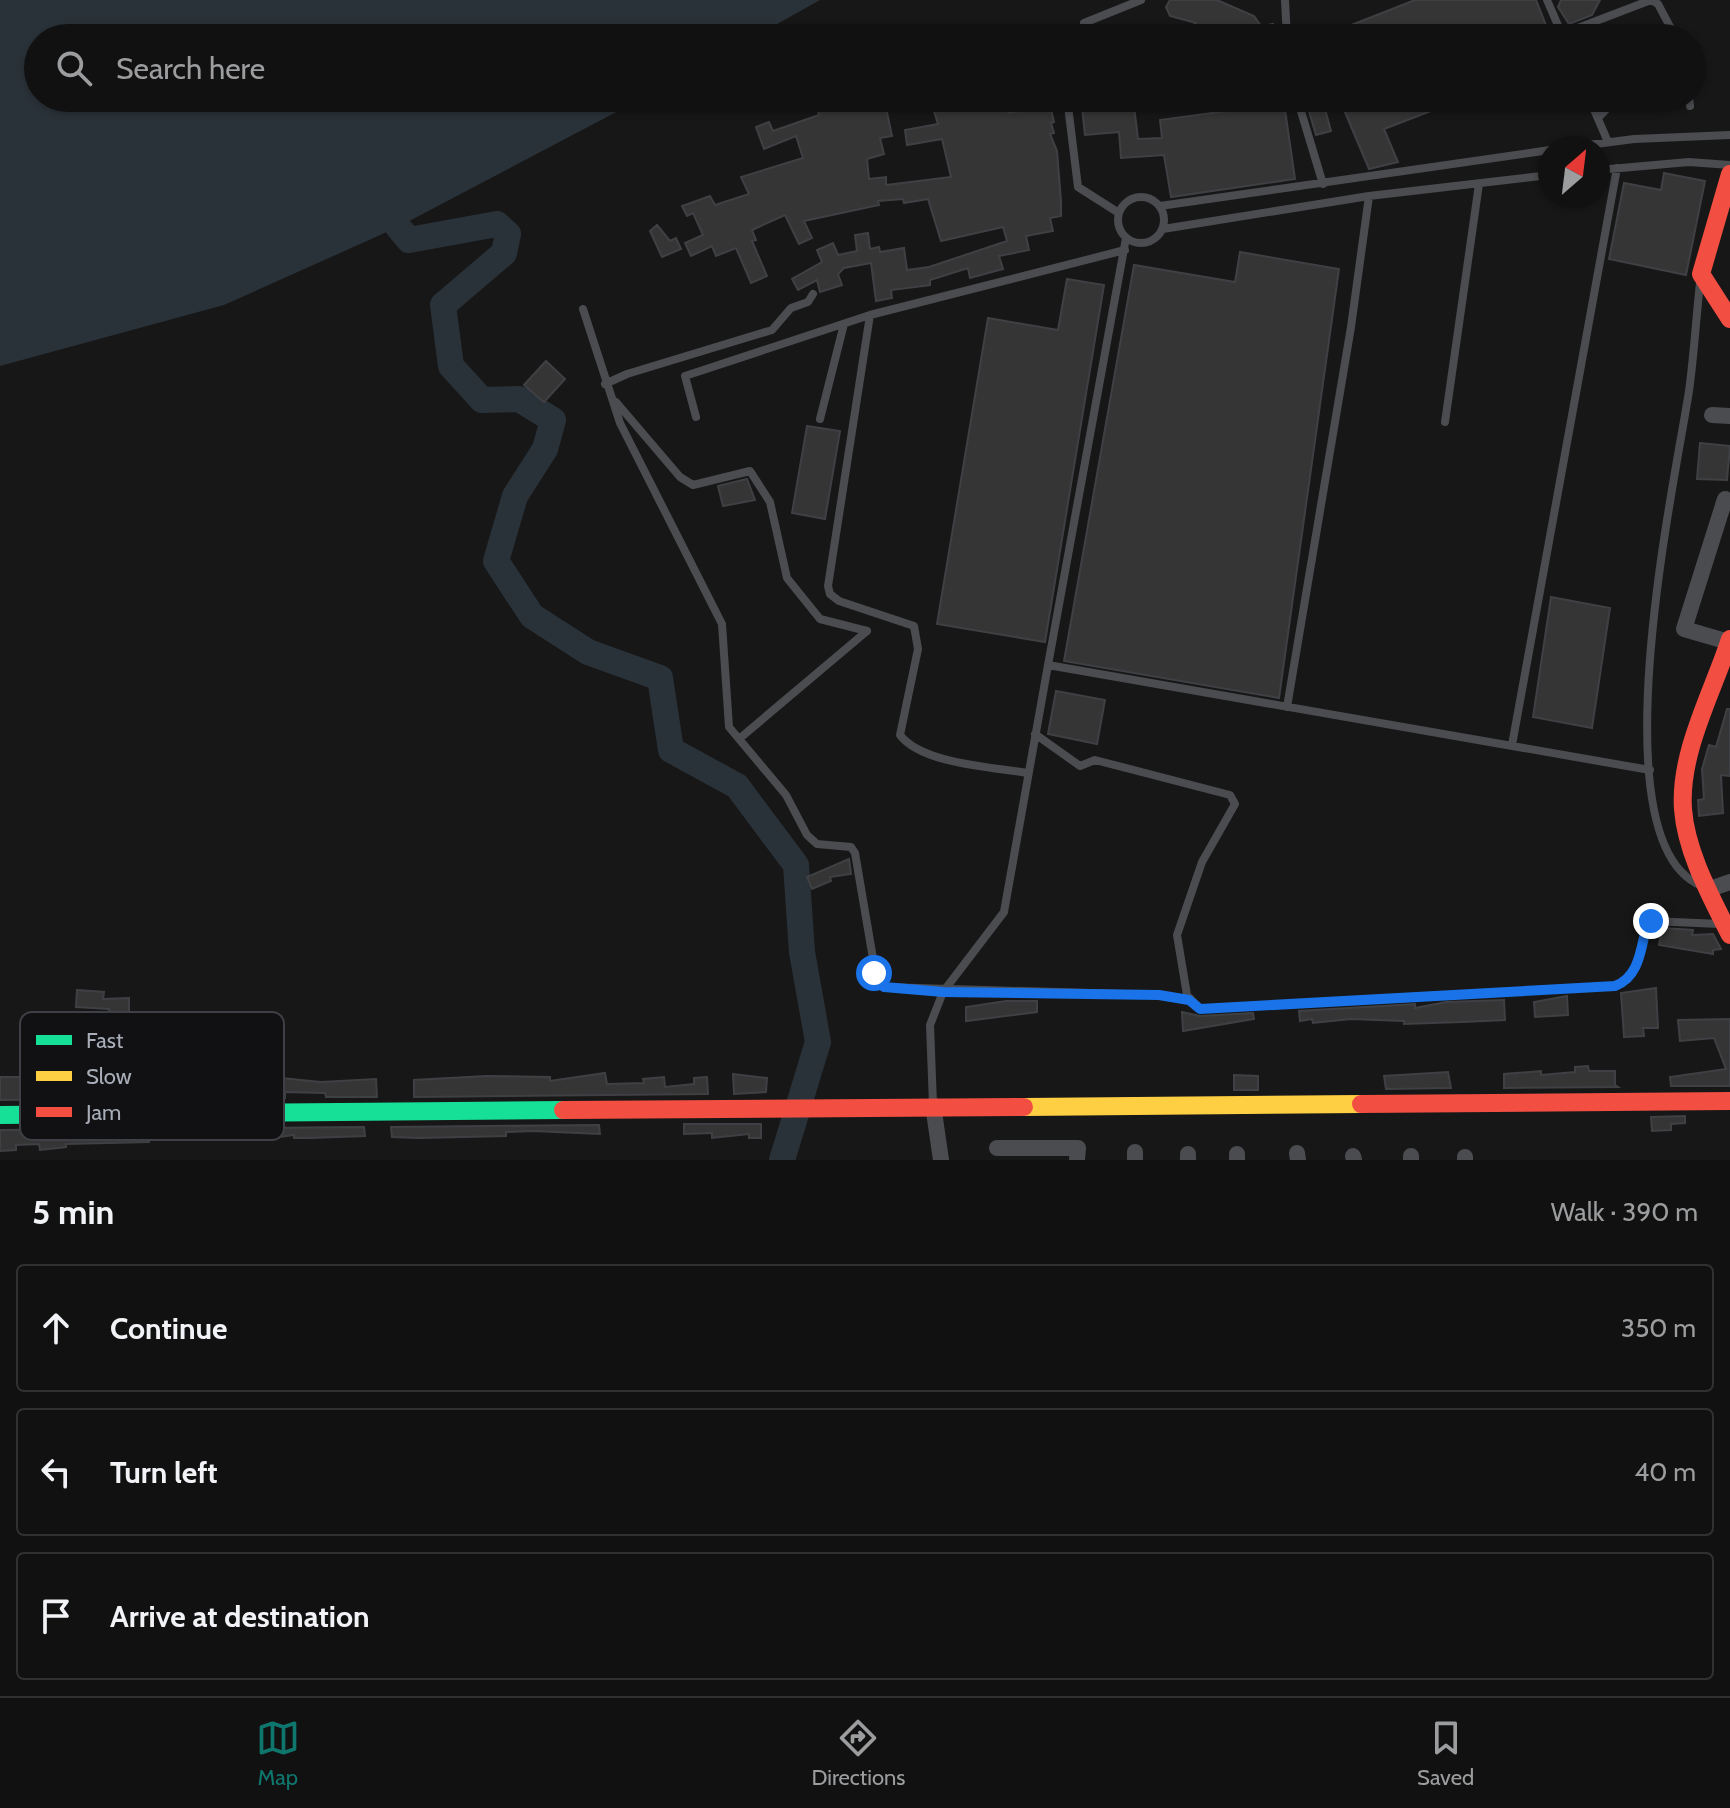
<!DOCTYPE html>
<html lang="en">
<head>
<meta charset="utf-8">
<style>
	body { margin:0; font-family:Cabin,sans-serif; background:#1e1f1f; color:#f1f3f6 }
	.compass { position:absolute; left:1538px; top:136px; width:72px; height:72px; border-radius:50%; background:#111; box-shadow:0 2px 6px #0004; rotate:28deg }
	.stop { position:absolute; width:24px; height:24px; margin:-18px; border:6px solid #1a73e8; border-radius:50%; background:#fff }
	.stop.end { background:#1a73e8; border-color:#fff; box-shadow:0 2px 8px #0008 }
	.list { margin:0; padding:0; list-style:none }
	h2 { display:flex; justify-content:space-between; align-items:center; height:104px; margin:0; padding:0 32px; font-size:34px }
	h2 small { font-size:26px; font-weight:400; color:#9c9d9f }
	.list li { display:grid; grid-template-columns:52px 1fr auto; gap:24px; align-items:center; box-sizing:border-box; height:128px; margin:0 16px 16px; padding:0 16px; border:2px solid #303131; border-radius:8px }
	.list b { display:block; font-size:30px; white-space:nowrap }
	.list em { font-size:26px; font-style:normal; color:#9c9d9f }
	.icon { flex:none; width:44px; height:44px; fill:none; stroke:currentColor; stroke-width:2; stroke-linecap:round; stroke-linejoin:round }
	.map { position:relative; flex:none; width:1730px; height:1160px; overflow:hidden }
	.search { position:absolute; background:#111; box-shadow:0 2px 6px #0004; left:24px; right:24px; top:24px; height:88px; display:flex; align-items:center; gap:20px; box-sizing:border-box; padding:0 28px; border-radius:44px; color:#9c9d9f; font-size:30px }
	.sheet { height:536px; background:#111 }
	nav { display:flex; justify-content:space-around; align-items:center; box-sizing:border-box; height:112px; border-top:2px solid #303131; background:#111; font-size:22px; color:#9c9d9f }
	nav a { display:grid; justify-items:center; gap:4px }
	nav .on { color:#0f766e }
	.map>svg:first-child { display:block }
</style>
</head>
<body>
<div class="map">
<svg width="1730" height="1160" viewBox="0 0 1730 1160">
	<rect width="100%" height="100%" fill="#171717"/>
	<!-- water -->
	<path fill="#2a3239" d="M0 0H820L752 38H38V98H643L398 227 224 305 0 366Z"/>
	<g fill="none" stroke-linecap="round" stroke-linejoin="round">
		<!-- river -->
		<path stroke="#2a3239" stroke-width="26" d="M398 227 409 240 497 224 508 234 504 253 443 305 451 366 482 400 519 399 553 420 545 449 515 496 496 561 532 616 588 652 660 678 671 750 737 786 796 865 802 952 818 1042 782 1160"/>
	</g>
	<!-- building -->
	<path fill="#353536" stroke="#3f4043" stroke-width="2" d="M1170 0H1217L1254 16 1261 26 1273 24 1275 38H1262V33L1239 34 1238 38H1165L1164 31 1189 28 1196 23 1170 16 1166 7Z
		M1415 0H1536L1551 38H1351L1346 27Z
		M1561 0H1600L1592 15 1569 24 1558 7Z
		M865 98H884L892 136 880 138 884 154 867 159 869 179 886 177V185L951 177 942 139 907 145 905 130 938 124 932 105 952 99 955 106 974 102 976 109 1001 98 1009 113 1050 105 1054 122 1051 123 1054 133 1050 134 1057 151 1061 201V216L1050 218 1053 231 1026 236 1029 250 999 256 1003 269 970 278 968 268 930 280V285L891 290 892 298 876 301 871 263 844 268 838 274 842 285 820 292 817 280 798 290 792 279 822 262 817 250 833 243 838 255 857 251 855 235 868 233 870 249 879 247 880 252 904 248 907 270 929 267 1007 241 1003 227 941 241 928 199 904 203 903 199 878 201 879 205 804 221 812 238 799 244 785 215 752 230 756 240 752 241 767 276 751 283 736 248 716 256 712 246 691 256 685 243 703 235 693 213 687 216 682 206 710 196 715 205 749 194 741 177 803 158 796 136 764 149 756 127 769 122 773 131 819 115 816 103 834 99 837 108 868 105Z
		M1081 98H1133L1138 139 1162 138 1160 120 1284 103 1295 179 1171 197 1164 155 1121 158 1119 132 1085 135Z
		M1305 98H1322L1331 131 1316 135Z
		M1339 98H1462V99L1384 129 1398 162 1369 169Z
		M1664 173 1705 181 1686 275 1609 259 1624 183 1661 190Z
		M657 225 670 241 676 238 681 249 662 257 650 231Z
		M1240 252 1339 269 1279 698 1064 661 1134 265 1235 282Z
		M1067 279 1104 285 1045 642 937 624 988 318 1058 330Z
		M546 361 565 379 544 402 524 385Z
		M807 426 840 431 825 519 792 513Z
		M1700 443 1730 446 1727 480 1697 479Z
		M747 479 755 500 723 506 718 486Z
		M1551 597 1610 608 1592 728 1533 717Z
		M1056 691 1105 700 1097 744 1048 734Z
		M1727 709H1730V776L1721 775 1723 813 1699 816 1698 800 1704 799 1702 769 1709 745 1716 747Z
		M849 859 851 874 830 877 831 881 812 889 807 877Z
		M1662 928 1693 930 1692 935 1713 934 1721 949 1713 950V954L1659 945Z
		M1656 988 1658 1028H1643L1644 1036 1624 1037 1621 993Z
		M77 990 104 992 103 999 129 998V1028L109 1027V1009L76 1007Z
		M1567 996 1568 1015 1535 1017 1534 1002Z
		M1504 1000 1505 1020 1462 1022 1404 1024V1021L1351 1019 1313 1023 1312 1019 1300 1021 1299 1011 1415 1004V1008L1446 1002Z
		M1006 1001H1037V1012L966 1021V1007Z
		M1182 1012 1200 1016 1253 1013 1254 1019 1183 1031Z
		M1730 1019V1086H1671L1670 1077 1726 1069 1714 1038 1680 1041 1678 1020Z
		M1588 1066 1589 1071H1615V1085L1618 1087 1504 1088V1074L1541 1071V1075L1575 1072V1067Z
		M1448 1072 1451 1088 1386 1089 1384 1076Z
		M605 1073 607 1084 644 1083 643 1079 664 1077 665 1087 694 1084V1078L707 1077 708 1094 414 1097V1080L486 1076 550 1077V1081Z
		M733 1074 767 1078 766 1092 734 1094Z
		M1234 1075 1258 1076V1090H1234Z
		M0 1077H39V1081H52L107 1079 104 1099 0 1100Z
		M281 1078 321 1082 376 1079 377 1097H326L325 1093 285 1092V1098H240L237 1079Z
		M1685 1116V1123L1671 1124V1130L1652 1131 1651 1117Z
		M684 1124H761V1138H749V1134L712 1138V1133L684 1134Z
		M599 1125 600 1134 533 1131 506 1132V1136L418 1138 392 1137 391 1127Z
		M364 1127 365 1136 309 1138H294V1135L273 1138 272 1133 245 1137 244 1128Z
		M220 1128V1139L149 1137V1142L66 1144V1147L40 1150 39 1144 16 1145V1150L0 1151V1130Z"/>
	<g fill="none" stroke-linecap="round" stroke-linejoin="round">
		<!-- lane -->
		<path stroke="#4b4c50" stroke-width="8" d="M1285 0 1287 38
			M1547 0 1563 37
			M1651 0 1658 4 1676 38
			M1084 23 1141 0
			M1562 34 1651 0
			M1067 98 1078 187 1119 213
			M1297 98 1323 184
			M1589 98 1608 142
			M1689 98 1690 106
			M1598 118 1617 98
			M1565 148 1634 139 1730 135
			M1598 170 1689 162 1730 165
			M1118 220a23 23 0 1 1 46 0a23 23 0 1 1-46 0Z
			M1160 206 1550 150
			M1163 229 1369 196 1550 175
			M1126 238 1048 665 1650 770
			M1700 283C1696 319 1694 355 1689 391 1675 482 1595 844 1702 886
			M583 309 620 423 722 624 729 727 786 795 807 835 817 844 851 847 855 853 877 982 884 987 1159 995 1189 1000
			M870 315 828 586 830 594 839 601 914 626 918 649 900 735C922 764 992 767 1028 773
			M605 384 627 374 772 330 791 308 808 302 813 294
			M616 402 680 477 693 485 750 471 770 502 787 578 820 619 867 631
			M696 417 685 376 870 315 1125 250
			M820 419 844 324
			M1445 422 1479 184
			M1287 707 1351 327 1369 196
			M1035 734 1080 766 1095 760 1230 795 1235 804 1202 862 1177 935 1187 995 1200 1009 1615 986C1640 978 1641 947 1647 924L1651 921 1720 924
			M739 739 867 631
			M1512 745 1617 168
			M933 1104 930 1025 943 992 1004 912 1048 665
			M111 1113V1085L124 1070"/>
		<!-- street -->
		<path stroke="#4b4c50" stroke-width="16" d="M1712 415 1730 416
			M1725 499 1684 629 1729 642
			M1710 889 1730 882
			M933 1105 941 1160
			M997 1148H1078L1077 1160
			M1297 1153 1298 1160
			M1188 1154V1160
			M1237 1154V1160
			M1353 1156 1354 1160
			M1411 1156V1160
			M1465 1157V1160
			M1135 1160V1152"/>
		<!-- fast -->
		<path stroke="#16e098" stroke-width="18" d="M0 1115 563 1110"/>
		<!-- slow -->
		<path stroke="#ffcf43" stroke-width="18" d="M1024 1107 1361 1104"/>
		<!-- jam -->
		<path stroke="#f24e42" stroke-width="18" d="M1730 174 1701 274 1730 319
			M1730 639C1713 692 1679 752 1683 809 1686 852 1711 897 1730 935
			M1361 1104 1730 1101
			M563 1110 1024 1107"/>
	</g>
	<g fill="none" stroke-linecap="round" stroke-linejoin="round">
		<!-- route -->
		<path stroke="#1a73e8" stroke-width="10" d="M874 973 877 982 884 987 943 992 1159 995 1189 1000 1200 1009 1615 986C1640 977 1641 947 1647 924L1651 921"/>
	</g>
	<!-- legend -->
	<rect x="20" y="1012" width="264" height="128" rx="12" fill="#111113" stroke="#3e4045" stroke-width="2"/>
	<rect x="36" y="1035" width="36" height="10" fill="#16e098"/>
	<rect x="36" y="1071" width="36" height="10" fill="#ffcf43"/>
	<rect x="36" y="1107" width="36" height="10" fill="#f24e42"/>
	<g font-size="22" fill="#a8adb8">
		<text x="86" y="1048">Fast</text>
		<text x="86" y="1084">Slow</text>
		<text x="86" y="1120">Jam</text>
	</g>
</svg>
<svg class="compass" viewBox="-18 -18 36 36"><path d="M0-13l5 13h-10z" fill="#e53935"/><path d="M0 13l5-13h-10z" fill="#9c9d9f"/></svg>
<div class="stop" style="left:874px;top:973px"></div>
<div class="stop end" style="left:1651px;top:921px"></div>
<div class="search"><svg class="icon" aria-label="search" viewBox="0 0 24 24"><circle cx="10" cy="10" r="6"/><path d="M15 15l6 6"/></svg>Search here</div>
</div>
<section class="sheet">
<h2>5 min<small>Walk · 390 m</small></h2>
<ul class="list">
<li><svg class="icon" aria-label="ahead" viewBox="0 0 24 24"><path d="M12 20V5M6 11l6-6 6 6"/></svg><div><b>Continue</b></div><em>350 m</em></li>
<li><svg class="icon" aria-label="left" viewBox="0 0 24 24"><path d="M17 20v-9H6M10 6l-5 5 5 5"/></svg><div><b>Turn left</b></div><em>40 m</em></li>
<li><svg class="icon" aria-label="arrive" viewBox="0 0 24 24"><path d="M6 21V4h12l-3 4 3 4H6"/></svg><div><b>Arrive at destination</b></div></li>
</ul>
</section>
<nav>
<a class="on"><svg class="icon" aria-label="map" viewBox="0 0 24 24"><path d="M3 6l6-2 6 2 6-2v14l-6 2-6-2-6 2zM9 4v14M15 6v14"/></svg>Map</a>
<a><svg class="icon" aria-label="directions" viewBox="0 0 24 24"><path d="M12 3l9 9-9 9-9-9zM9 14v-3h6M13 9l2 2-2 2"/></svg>Directions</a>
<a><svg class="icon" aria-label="saved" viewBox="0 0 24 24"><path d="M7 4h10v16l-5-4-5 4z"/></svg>Saved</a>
</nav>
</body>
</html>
